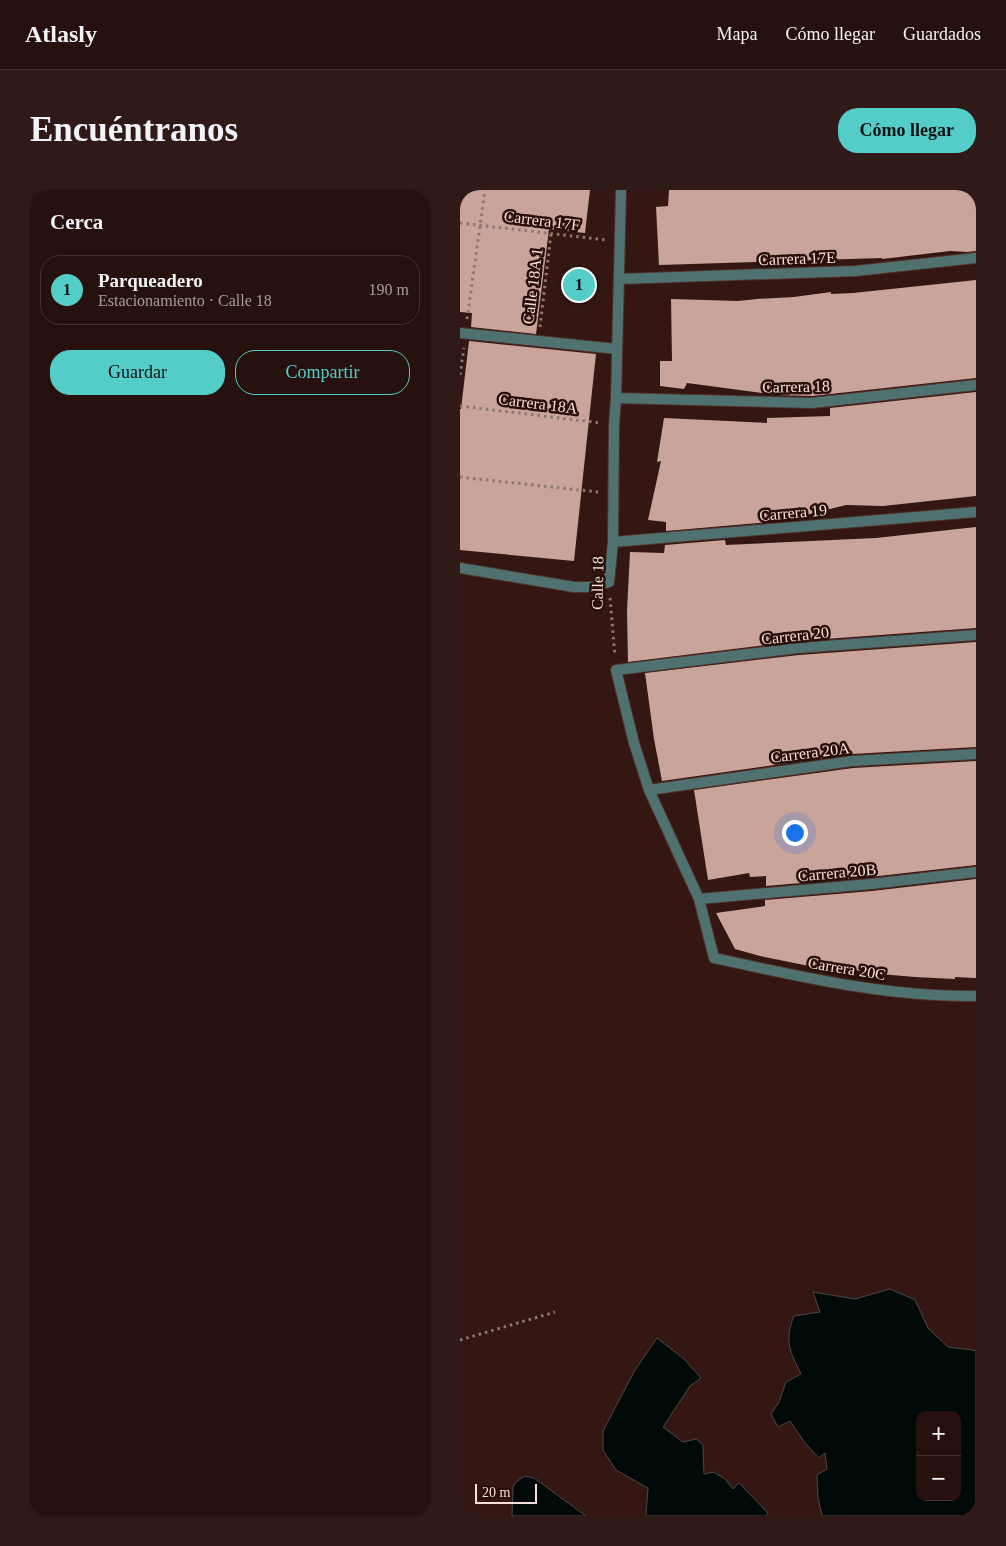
<!DOCTYPE html>
<html lang="es">
<head>
<meta charset="utf-8">
<style>
	body { margin:0; font-family:"Times New Roman",serif; background:#2f1a17; color:#f1f3f6 }
	.controls { position:absolute; right:15px; bottom:15px; display:grid; overflow:hidden; border-radius:10px; box-shadow:0 1px 4px #0004 }
	.controls button { width:45px; height:45px; display:grid; place-items:center; padding:0; border:0; border-bottom:1px solid #43312e; background:#27110e; color:#f1f3f6; font:25px sans-serif }
	.scale { position:absolute; left:15px; bottom:12px; width:62px; box-sizing:border-box; padding-left:5px; border:2px solid #f4e0db; border-top:0; font-size:14px; line-height:18px; white-space:nowrap; color:#f4e0db; -webkit-text-stroke:4px #290e09; paint-order:stroke }
	.you { position:absolute; left:334px; top:642px; width:18px; height:18px; margin:-12px; border:4px solid #fff; border-radius:50%; background:#1a73e8; box-shadow:0 0 0 8px #1a73e833 }
	.badge { display:grid; place-items:center; width:32px; height:32px; border-radius:50%; background:#54cdc8; color:#111; font-size:16px; font-weight:700 }
	.pin { position:absolute; translate:-50% -50%; border:2px solid #fff; box-shadow:0 1px 5px #0006 }
	.list { margin:0; padding:0; list-style:none }
	h2 { display:flex; justify-content:space-between; align-items:center; height:65px; margin:0; padding:0 20px; font-size:21px }
	h2 small { font-size:16px; font-weight:400; color:#a49d9e }
	.list li { display:grid; grid-template-columns:32px 1fr auto; gap:15px; align-items:center; box-sizing:border-box; height:70px; margin:0 10px 10px; padding:0 10px; border:1px solid #43312e; border-radius:20px }
	.list b { display:block; font-size:19px; white-space:nowrap }
	.list p { margin:0; font-size:16px; white-space:nowrap; color:#a49d9e }
	.list em { font-size:16px; font-style:normal; color:#a49d9e }
	.actions { display:flex; gap:10px; padding:15px 20px }
	.actions a { flex:1; padding:11px 0; border:1px solid #54cdc8; border-radius:20px; text-align:center; font-size:18px; color:#54cdc8 }
	.actions .main { background:#54cdc8; color:#111 }
	.map { position:relative; flex:none; width:516px; height:1326px; overflow:hidden; border-radius:20px }
	header { display:flex; align-items:center; gap:30px; box-sizing:border-box; height:70px; padding:0 25px; background:#27110e; border-bottom:1px solid #43312e }
	header strong { font-size:24px }
	nav { display:flex; gap:28px; margin-inline-start:auto; font-size:18px }
	.intro { display:flex; align-items:center; justify-content:space-between; box-sizing:border-box; height:120px; padding:0 30px }
	h1 { margin:0; font-size:35px }
	.button { padding:12px 22px; border-radius:20px; background:#54cdc8; color:#111; font-size:18px; font-weight:700 }
	main { display:flex; gap:30px; padding:0 30px }
	aside { flex:1; background:#27110e; border-radius:20px; box-shadow:0 1px 4px #0004 }
	.map>svg:first-child { display:block }
</style>
</head>
<body>
<header>
<strong>Atlasly</strong>
<nav><a>Mapa</a><a>Cómo llegar</a><a>Guardados</a></nav>
</header>
<div class="intro"><h1>Encuéntranos</h1><a class="button">Cómo llegar</a></div>
<main>
<aside>
<h2>Cerca<small></small></h2>
<ul class="list">
<li><span class="badge">1</span><div><b>Parqueadero</b><p>Estacionamiento · Calle 18</p></div><em>190 m</em></li>
</ul>
<div class="actions"><a class="main">Guardar</a><a>Compartir</a></div>
</aside>
<div class="map">
<svg width="516" height="1326" viewBox="0 0 516 1326">
	<rect width="100%" height="100%" fill="#341712"/>
	<!-- water -->
	<path fill="#010909" stroke="#4a4a48" fill-rule="evenodd" d="M430 1099 455 1110 468 1138 488 1157 512 1160 516 1161V1326H362L358 1307 357 1285 367 1279 365 1263 359 1268 345 1253 330 1231 318 1237 311 1224 319 1212 326 1192 341 1184C330 1162 324 1150 334 1126L360 1122 353 1102 395 1109ZM460 1225H497V1307H460Z
		M197 1148 224 1169 241 1188 230 1196 203 1237 223 1252 236 1249 243 1255 244 1284 254 1282 265 1289 273 1299 279 1293 308 1323 306 1326H186L188 1298 156 1280 143 1260V1241L175 1180Z
		M65 1286 74 1288 126 1326H52L53 1297 56 1292Z"/>
	<!-- building -->
	<path fill="#caa39a" d="M0 0H130L125 43 89 39 76 144 11 137 12 123 0 122Z
		M209 0H516V61L507 62 490 61 422 69V68L199 75 196 17 208 16Z
		M516 90V188L352 206 318 205 227 193 224 199 200 196V171H212L211 109 278 111 297 109 334 107 371 102V104L393 103Z
		M9 151 136 164 114 371 0 360V219H1Z
		M516 202V306L423 316 386 315 322 331 206 341V332L188 330 201 271 197 272 204 228 307 233V228L370 226V218Z
		M516 337V438L338 451 168 472 167 421 170 362 204 363 205 355 265 350 266 355 416 348Z
		M516 452V557L392 564 202 591 194 549 185 483 339 465Z
		M516 571V675L410 687 306 696V686L290 687 289 683 248 690 234 600 393 578Z
		M516 689V788L495 787V789L455 787 408 783V781L364 779 300 766 275 759 256 723 305 716V710L412 701Z"/>
	<g fill="none" stroke-linecap="round" stroke-linejoin="round">
		<defs>
			<path id="minor" d="M159 89 395 81 516 68
				M0 143 157 159
				M156 208 352 213 516 195
				M153 352 516 322
				M0 378 114 397H133L149 392 153 352 154 235 156 208 161 0
				M516 445 338 458 156 480 174 553 189 600 239 709 254 768C340 787 428 807 516 806
				M189 600 392 571 516 564
				M239 709 411 694 516 682"/>
		</defs>
		<!-- minor casing -->
		<use href="#minor" stroke="#4f332e" stroke-width="12"/>
		<!-- path -->
		<path stroke="#8e7671" stroke-width="3" stroke-dasharray="2.5 4" stroke-linecap="butt" d="M0 33 146 50
			M7 129 25 0
			M80 137 91 44
			M0 185 4 158
			M0 216 141 233
			M0 287 138 302
			M150 408 155 466
			M0 1150 95 1122"/>
		<!-- minor -->
		<use href="#minor" stroke="#4f7270" stroke-width="10"/>
	</g>
	<g text-anchor="middle" stroke-width="5" stroke-linejoin="round" paint-order="stroke">
		<!-- street labels -->
		<g font-size="16" fill="#f4e0db" stroke="#290e09">
			<text transform="translate(82 30) rotate(7)" y="6">Carrera 17F</text>
			<text transform="translate(337 68) rotate(-2)" y="6">Carrera 17E</text>
			<text transform="translate(72 96) rotate(-83)" y="6">Calle 18A 1</text>
			<text transform="translate(336 196) rotate(-1)" y="6">Carrera 18</text>
			<text transform="translate(78 213) rotate(7)" y="6">Carrera 18A</text>
			<text transform="translate(333 322) rotate(-5)" y="6">Carrera 19</text>
			<text transform="translate(137 393) rotate(-89)" y="6">Calle 18</text>
			<text transform="translate(335 445) rotate(-6)" y="6">Carrera 20</text>
			<text transform="translate(350 562) rotate(-7)" y="6">Carrera 20A</text>
			<text transform="translate(377 682) rotate(-5)" y="6">Carrera 20B</text>
			<text transform="translate(387 778) rotate(9)" y="6">Carrera 20C</text>
		</g>
	</g>
</svg>
<div class="controls">
<button>+</button>
<button>−</button>
</div>
<div class="scale">20 m</div>
<div class="you"></div>
<div class="pin badge" style="left:119px;top:95px">1</div>
</div>
</main>
</body>
</html>
